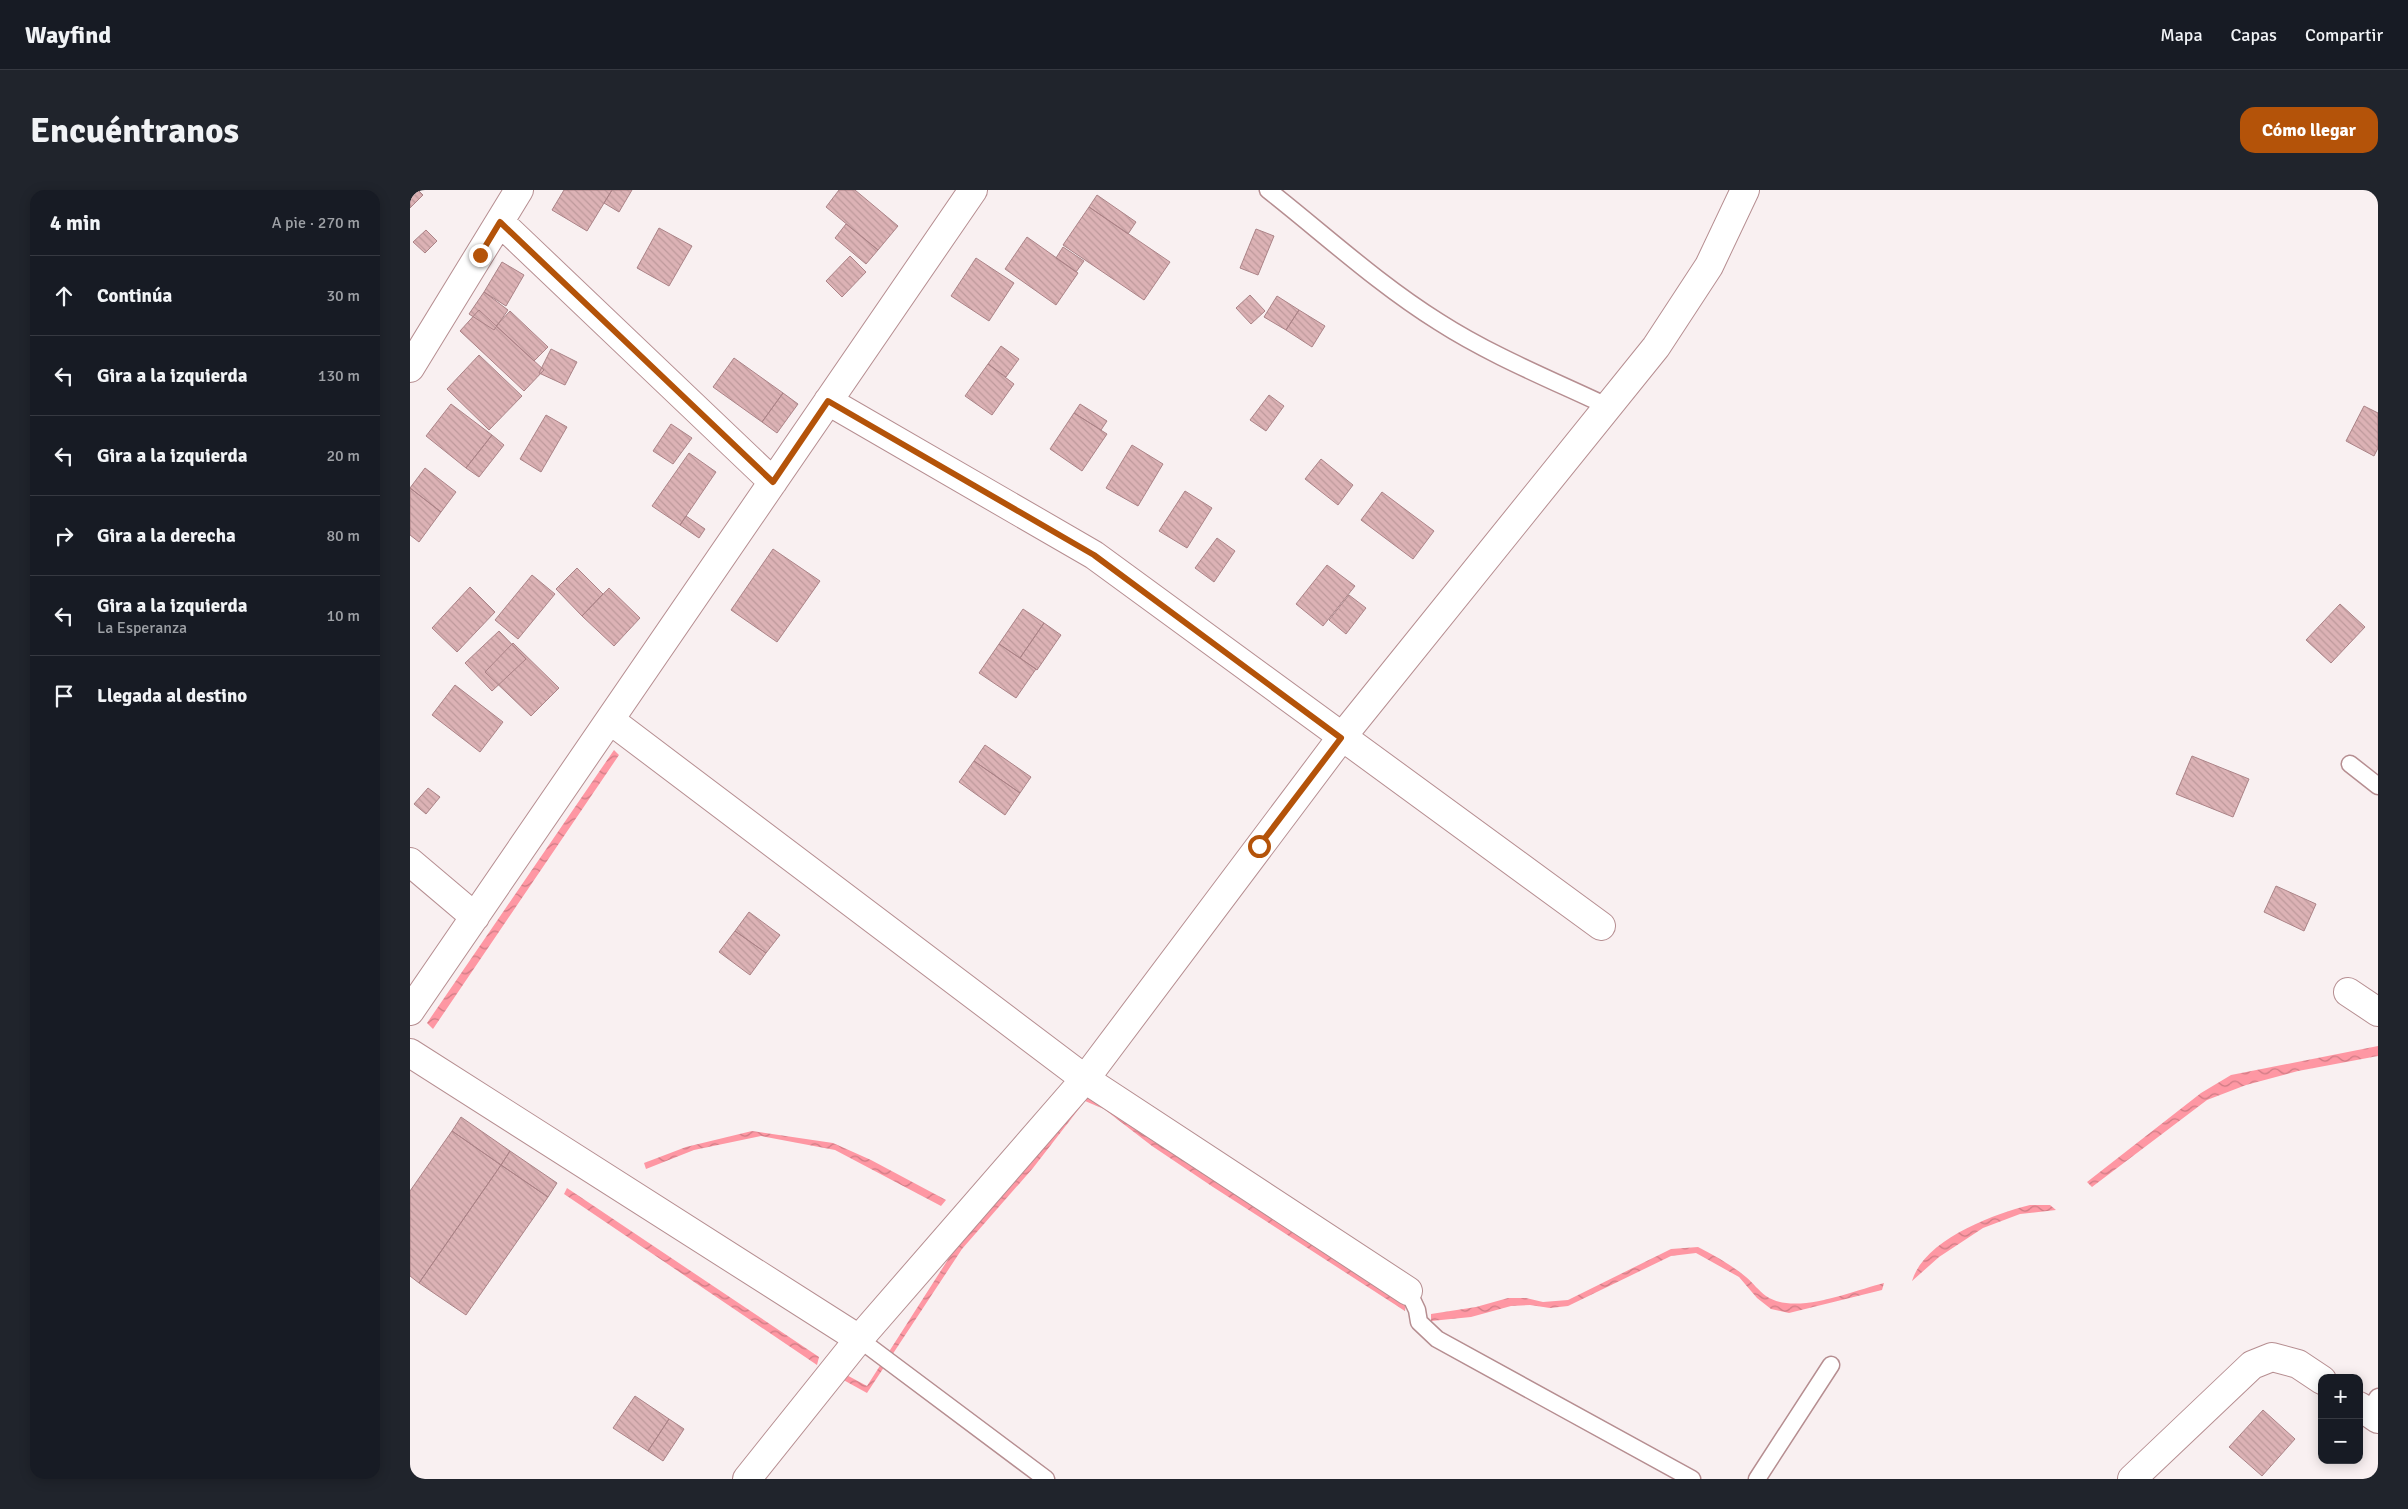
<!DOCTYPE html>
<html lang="es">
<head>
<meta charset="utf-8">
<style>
	body { margin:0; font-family:Signika,sans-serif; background:#20242c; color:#f1f3f6 }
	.controls { position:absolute; right:15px; bottom:15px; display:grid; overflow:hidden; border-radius:10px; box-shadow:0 2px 12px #0003 }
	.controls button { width:45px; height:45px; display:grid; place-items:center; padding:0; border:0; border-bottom:1px solid #363941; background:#171b24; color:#f1f3f6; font:25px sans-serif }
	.stop { position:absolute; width:15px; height:15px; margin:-11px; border:4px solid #b45309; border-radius:50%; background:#fff }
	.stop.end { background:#b45309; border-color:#fff; box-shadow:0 1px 5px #0008 }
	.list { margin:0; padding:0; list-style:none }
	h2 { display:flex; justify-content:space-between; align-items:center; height:65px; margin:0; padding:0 20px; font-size:21px }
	h2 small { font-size:16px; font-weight:400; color:#9ea1a6 }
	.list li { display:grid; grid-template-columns:32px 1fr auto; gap:15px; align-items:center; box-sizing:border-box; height:80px; padding:0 20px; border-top:1px solid #363941 }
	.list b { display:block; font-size:19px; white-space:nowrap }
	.list p { margin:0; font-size:16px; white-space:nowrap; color:#9ea1a6 }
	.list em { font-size:16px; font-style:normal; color:#9ea1a6 }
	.icon { flex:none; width:28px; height:28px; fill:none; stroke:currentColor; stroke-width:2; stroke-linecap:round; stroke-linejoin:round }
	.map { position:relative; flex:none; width:1968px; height:1289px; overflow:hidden; border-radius:15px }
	header { display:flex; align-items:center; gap:30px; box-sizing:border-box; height:70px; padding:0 25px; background:#171b24; border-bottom:1px solid #363941 }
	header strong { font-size:24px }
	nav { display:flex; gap:28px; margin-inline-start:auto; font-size:18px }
	.intro { display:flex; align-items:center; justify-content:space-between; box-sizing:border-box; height:120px; padding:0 30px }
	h1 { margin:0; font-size:35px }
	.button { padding:12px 22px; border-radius:15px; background:#b45309; color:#fff; font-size:18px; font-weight:700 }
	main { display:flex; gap:30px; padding:0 30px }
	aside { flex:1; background:#171b24; border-radius:15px; box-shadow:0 2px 12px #0003 }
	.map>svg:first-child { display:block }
</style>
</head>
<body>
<header>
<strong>Wayfind</strong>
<nav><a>Mapa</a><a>Capas</a><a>Compartir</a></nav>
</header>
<div class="intro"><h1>Encuéntranos</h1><a class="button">Cómo llegar</a></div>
<main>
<aside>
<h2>4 min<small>A pie · 270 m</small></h2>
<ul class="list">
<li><svg class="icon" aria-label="ahead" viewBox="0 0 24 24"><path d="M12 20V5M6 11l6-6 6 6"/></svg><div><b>Continúa</b></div><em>30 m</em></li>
<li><svg class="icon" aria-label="left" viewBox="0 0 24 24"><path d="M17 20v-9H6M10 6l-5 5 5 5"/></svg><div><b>Gira a la izquierda</b></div><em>130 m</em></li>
<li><svg class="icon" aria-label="left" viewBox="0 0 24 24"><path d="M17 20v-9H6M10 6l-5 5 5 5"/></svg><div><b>Gira a la izquierda</b></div><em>20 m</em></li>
<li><svg class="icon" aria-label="right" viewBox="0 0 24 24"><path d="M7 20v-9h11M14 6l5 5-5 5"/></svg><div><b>Gira a la derecha</b></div><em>80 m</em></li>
<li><svg class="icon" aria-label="left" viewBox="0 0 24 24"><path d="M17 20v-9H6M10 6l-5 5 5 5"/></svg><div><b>Gira a la izquierda</b><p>La Esperanza</p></div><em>10 m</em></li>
<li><svg class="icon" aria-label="arrive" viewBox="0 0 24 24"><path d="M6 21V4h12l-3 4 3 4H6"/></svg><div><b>Llegada al destino</b></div></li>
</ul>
</aside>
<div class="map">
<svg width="1968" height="1289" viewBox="0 0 1968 1289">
	<defs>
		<pattern id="water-waves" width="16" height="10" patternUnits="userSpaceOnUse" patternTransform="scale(1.25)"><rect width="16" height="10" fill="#fe97a3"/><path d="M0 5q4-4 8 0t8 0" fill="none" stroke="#ce7b84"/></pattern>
		<pattern id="building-back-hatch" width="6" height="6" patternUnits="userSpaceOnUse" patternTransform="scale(1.25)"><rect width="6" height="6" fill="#dcb2b5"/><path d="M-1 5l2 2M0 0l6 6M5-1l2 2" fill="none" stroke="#bd999b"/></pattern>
	</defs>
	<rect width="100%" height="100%" fill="#f9f0f1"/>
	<!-- water -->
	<path fill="url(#water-waves)" d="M204 560 209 565 23 839 17 833Z
		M1968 856V866L1888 881 1836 895 1797 910 1682 997 1677 992 1791 903 1821 885Z
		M675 903 811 995 996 1114 995 1121 803 997 742 956 694 919 675 911 623 978 552 1059 457 1203 428 1187 431 1182 457 1196 546 1057 619 975Z
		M342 941 423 953 461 970 536 1010 531 1016 425 960 351 946 284 960 236 979 234 973 276 957Z
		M157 998 409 1167 407 1175 154 1004Z
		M1620 1015H1640L1646 1020 1610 1024 1573 1038 1529 1067 1502 1091C1514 1050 1583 1024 1620 1015Z
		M1288 1057C1305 1066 1322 1075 1336 1087 1343 1093 1349 1101 1356 1106 1385 1126 1442 1101 1474 1093L1472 1100 1379 1123 1361 1119 1347 1108 1329 1087 1286 1063 1261 1066 1158 1116 1140 1118 1120 1115 1101 1116 1061 1127 1021 1131V1124L1066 1117 1098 1108H1116L1133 1112 1158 1110 1261 1059Z"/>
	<!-- building -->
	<path fill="url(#building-back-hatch)" stroke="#ab8387" d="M0 0H8L13 5 0 18Z
		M154 0H202L177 41 142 20Z
		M202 0H222L209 22 194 13Z
		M429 0H445L488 36 468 60 416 17Z
		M687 5 726 32 718 44 679 17Z
		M679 17 760 72 734 110 653 55Z
		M436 34 468 60 456 74 425 48Z
		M249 38 282 56 259 96 227 78Z
		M846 39 864 46 848 85 830 78Z
		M16 40 27 51 15 63 3 52Z
		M617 47 668 83 646 115 595 79Z
		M653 57 674 71 666 82 646 68Z
		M440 66 456 82 432 107 416 91Z
		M566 68 604 93 579 131 541 106Z
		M92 72 114 85 96 116 74 102Z
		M74 102 98 120 84 140 59 124Z
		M840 105 855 121 841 134 826 118Z
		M867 106 889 120 876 140 854 127Z
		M69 120 134 180 114 201 50 141Z
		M889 120 915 136 902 157 876 140Z
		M100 121 138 157 124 171 86 136Z
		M591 156 609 169 596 187 578 174Z
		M141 159 167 172 155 195 129 183Z
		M69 165 112 206 79 240 37 199Z
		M324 168 373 203 352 232 303 197Z
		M578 174 604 194 582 225 555 206Z
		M373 203 388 214 367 243 352 232Z
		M859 205 874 216 856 241 840 230Z
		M41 214 82 245 56 278 16 246Z
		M670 214 697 231 691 240 664 223Z
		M1954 216 1968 223V258L1964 266 1936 251Z
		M664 223 697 244 672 281 640 259Z
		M136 225 157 237 131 282 110 269Z
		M261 234 282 248 263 274 243 261Z
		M82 245 94 255 69 287 56 278Z
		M722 255 753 274 728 316 696 298Z
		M279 263 306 282 270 335 242 316Z
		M911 269 943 295 928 315 895 289Z
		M15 278 46 302 31 322 0 298Z
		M0 298 31 322 9 352 0 345Z
		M775 301 802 318 777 358 749 341Z
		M972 302 1024 341 1003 369 951 330Z
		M276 326 295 339 289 348 270 335Z
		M807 348 825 361 804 392 785 378Z
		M363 359 410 391 367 452 321 420Z
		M917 375 945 396 913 436 886 414Z
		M167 378 193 404 172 426 146 399Z
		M122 385 145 404 108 449 85 430Z
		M60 397 85 422 47 462 22 438Z
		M199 398 230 428 204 456 172 426Z
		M939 405 956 418 936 444 919 430Z
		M1930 414 1955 437 1921 473 1896 450Z
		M613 419 634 433 610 468 589 454Z
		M634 433 651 445 627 480 610 468Z
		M89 441 116 469 82 501 55 473Z
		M103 453 149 498 121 526 75 482Z
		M589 454 626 479 606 508 569 483Z
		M45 495 93 532 70 562 22 525Z
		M575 555 621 587 610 603 564 571Z
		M1782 566 1839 589 1823 627 1766 604Z
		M564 571 610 603 595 625 549 592Z
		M18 598 30 607 16 624 4 614Z
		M1866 696 1906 714 1894 741 1854 722Z
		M339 722 370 745 356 763 325 741Z
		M325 741 356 763 340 785 309 762Z
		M51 927 100 961 91 975 42 941Z
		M42 941 91 975 9 1093 0 1086V1001Z
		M100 961 147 993 138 1007 91 975Z
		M91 975 138 1007 56 1125 9 1093Z
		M225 1206 259 1229 238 1261 203 1238Z
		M1853 1220 1885 1249 1852 1286 1819 1257Z
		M259 1229 274 1239 253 1271 238 1261Z"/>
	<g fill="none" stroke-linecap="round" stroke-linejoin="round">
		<defs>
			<path id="service" d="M858 0C914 44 968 94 1029 132 1082 166 1142 190 1199 217
				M1940 574 1968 596
				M998 1101 1007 1120 1009 1132 1027 1149 1282 1289
				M449 1149 636 1289
				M1958 1222 1968 1207
				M1347 1289 1421 1175"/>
			<path id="minor" d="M90 32 363 292
				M0 178 109 0
				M418 211 684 365 1191 736
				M200 530 675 889 998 1101
				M0 672 65 727
				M1938 802 1968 822
				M0 821 563 0
				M0 863 449 1149
				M1949 1216 1968 1229
				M337 1289 449 1149 675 889 931 548 1246 157 1299 76 1335 0
				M1722 1289 1842 1175 1862 1167 1888 1174 1912 1190"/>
		</defs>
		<!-- service casing -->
		<use href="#service" stroke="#b68e91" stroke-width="19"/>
		<!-- minor casing -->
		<use href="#minor" stroke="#b68e91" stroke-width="30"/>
		<!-- service -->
		<use href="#service" stroke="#fff" stroke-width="16"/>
		<!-- minor -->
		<use href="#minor" stroke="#fff" stroke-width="28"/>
	</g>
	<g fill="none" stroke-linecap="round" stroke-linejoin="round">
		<!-- route -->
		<path stroke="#b45309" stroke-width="6" d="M70 65 90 32 363 292 418 211 684 365 931 548 849 656"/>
	</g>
</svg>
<div class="controls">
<button>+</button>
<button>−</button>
</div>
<div class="stop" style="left:849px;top:656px"></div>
<div class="stop end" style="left:70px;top:65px"></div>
</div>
</main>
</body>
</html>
